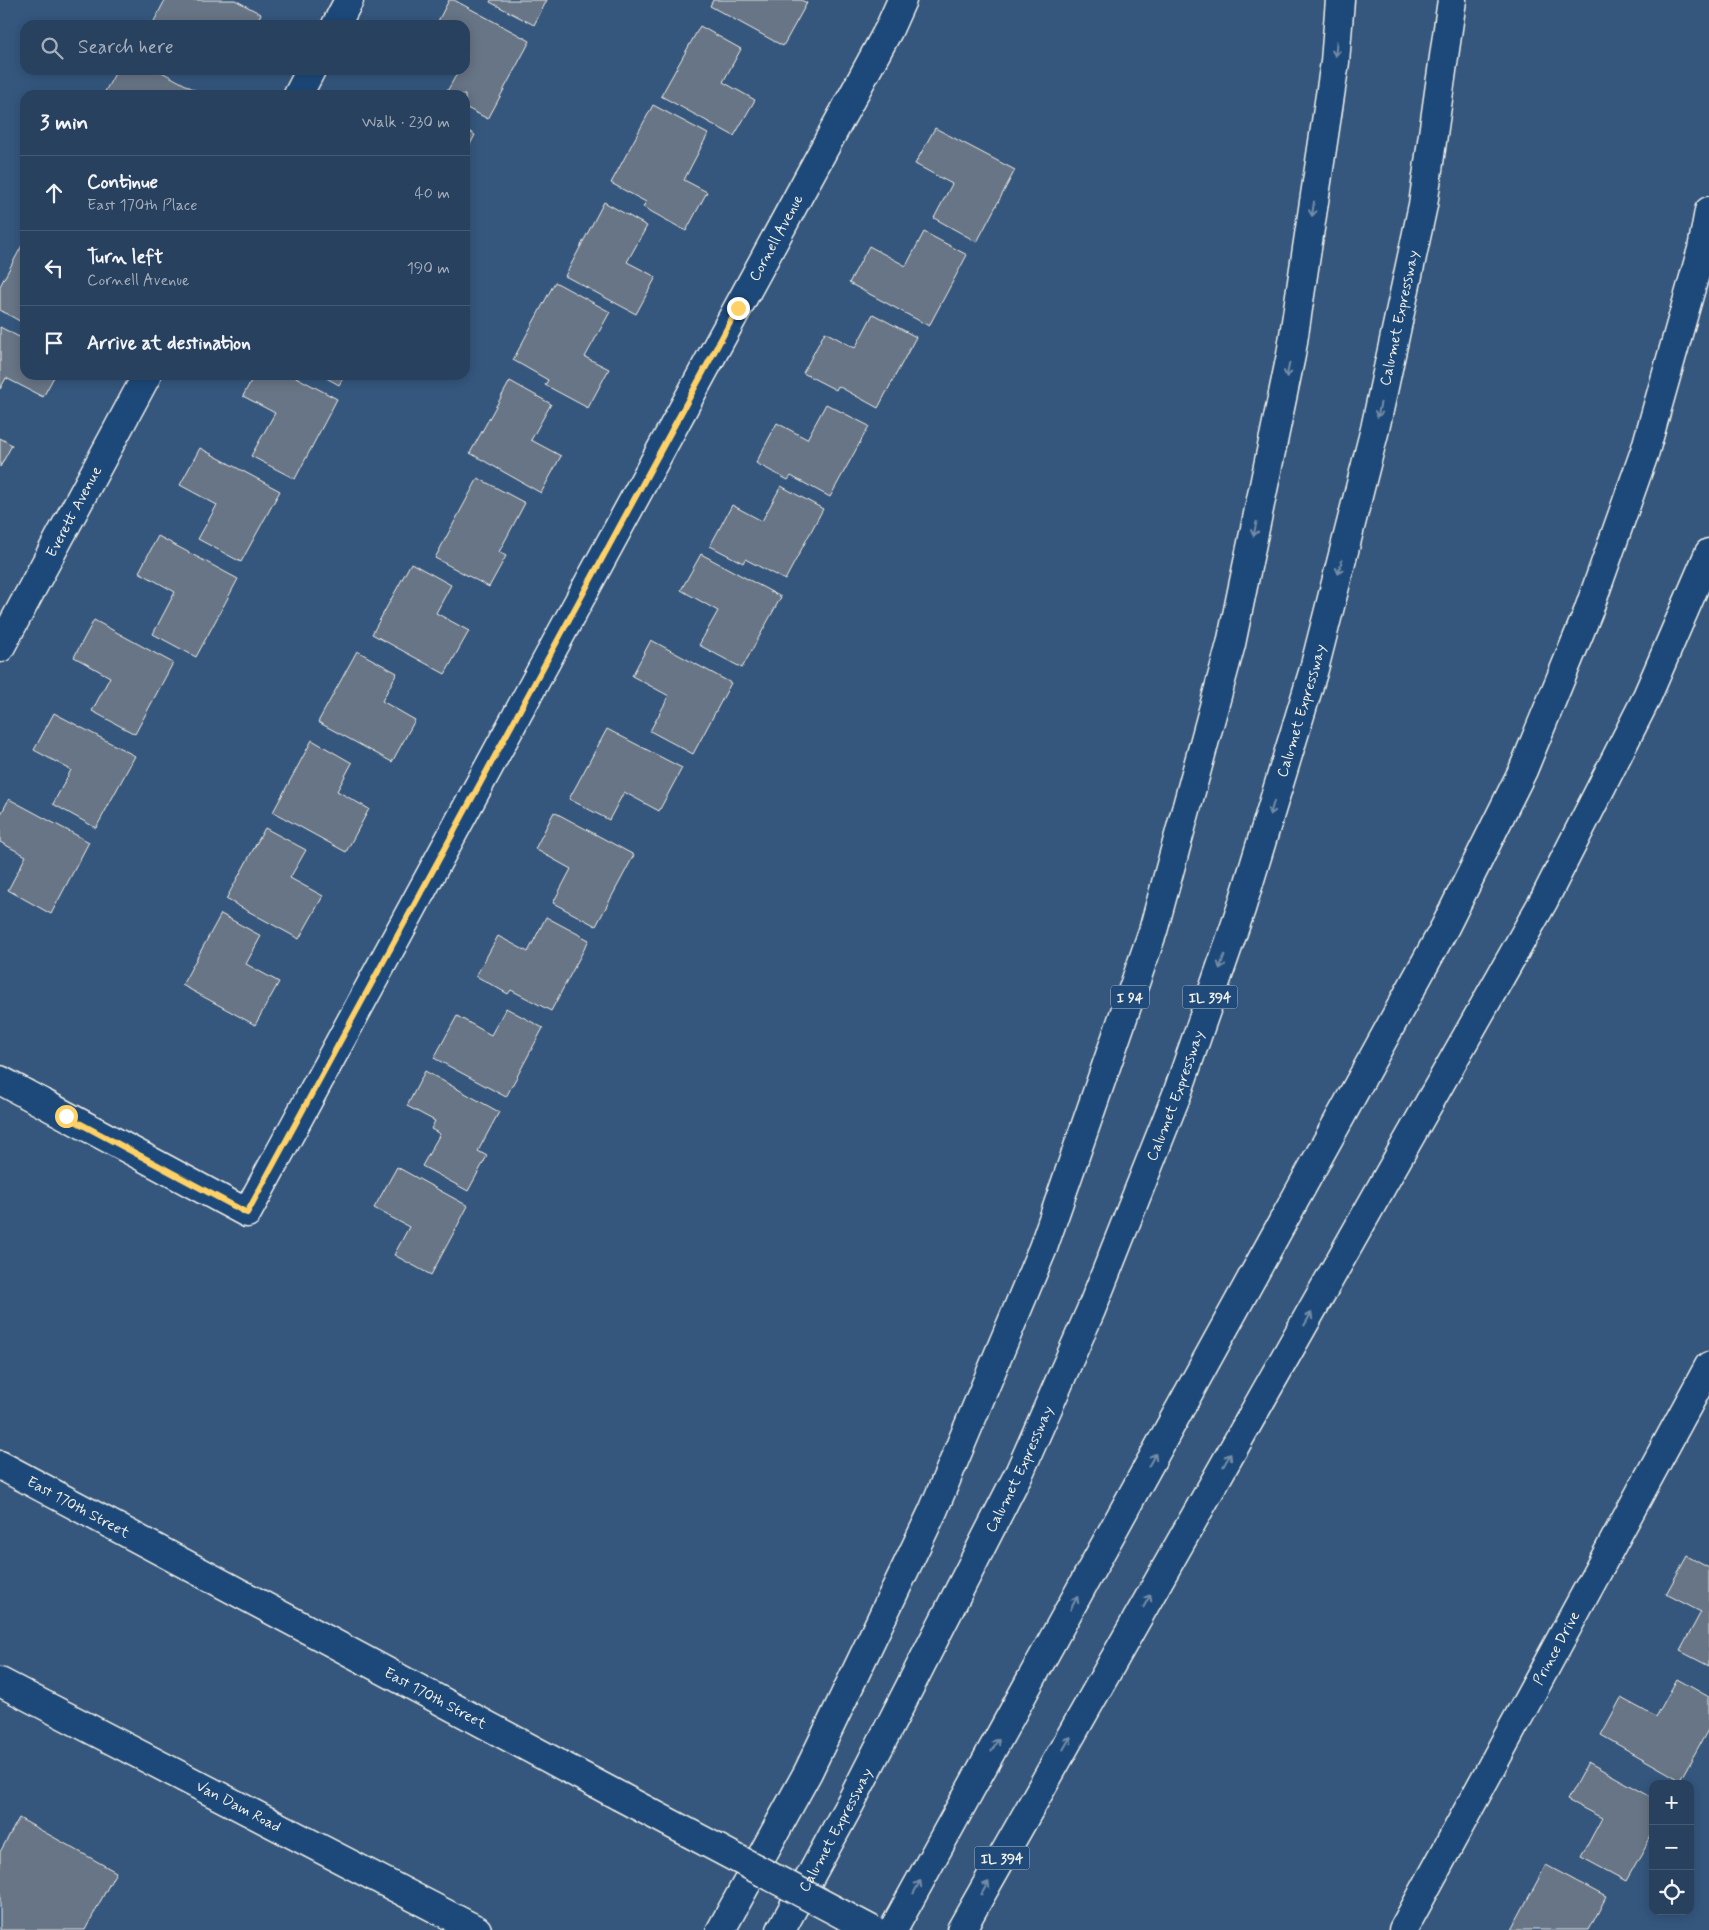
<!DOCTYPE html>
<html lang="en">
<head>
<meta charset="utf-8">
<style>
	body { margin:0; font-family:Mynerve,sans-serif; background:#344c67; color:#f1f3f6 }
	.controls { position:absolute; right:15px; bottom:15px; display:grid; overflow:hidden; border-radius:10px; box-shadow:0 2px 12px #0003 }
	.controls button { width:45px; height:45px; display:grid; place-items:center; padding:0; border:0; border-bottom:1px solid #445a73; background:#28415e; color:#f1f3f6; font:25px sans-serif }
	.stop { position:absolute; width:15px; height:15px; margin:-11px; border:4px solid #ffd166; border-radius:50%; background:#fff }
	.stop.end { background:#ffd166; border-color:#fff; box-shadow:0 1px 5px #0008 }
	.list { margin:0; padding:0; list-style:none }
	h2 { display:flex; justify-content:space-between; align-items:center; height:65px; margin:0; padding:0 20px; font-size:21px }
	h2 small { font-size:16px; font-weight:400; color:#a5afbc }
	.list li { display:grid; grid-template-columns:32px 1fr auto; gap:15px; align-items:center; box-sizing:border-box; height:75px; padding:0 20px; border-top:1px solid #445a73 }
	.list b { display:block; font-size:19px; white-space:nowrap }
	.list p { margin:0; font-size:16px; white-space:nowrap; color:#a5afbc }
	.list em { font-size:16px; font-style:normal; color:#a5afbc }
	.icon { flex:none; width:28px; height:28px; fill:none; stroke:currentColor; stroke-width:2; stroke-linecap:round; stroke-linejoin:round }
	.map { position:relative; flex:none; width:1709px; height:1930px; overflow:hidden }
	.search { position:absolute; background:#28415e; box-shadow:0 2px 12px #0003; left:20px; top:20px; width:450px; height:55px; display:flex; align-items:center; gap:12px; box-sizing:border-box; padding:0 18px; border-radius:15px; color:#a5afbc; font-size:19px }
	.panel { position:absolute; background:#28415e; box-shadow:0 2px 12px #0003; left:20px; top:90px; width:450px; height:290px; border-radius:15px }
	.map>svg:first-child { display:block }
</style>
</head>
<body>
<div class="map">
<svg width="1709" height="1930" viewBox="0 0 1709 1930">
	<rect width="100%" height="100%" fill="#35577e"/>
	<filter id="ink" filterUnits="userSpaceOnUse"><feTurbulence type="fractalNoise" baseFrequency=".02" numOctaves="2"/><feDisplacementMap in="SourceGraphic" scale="10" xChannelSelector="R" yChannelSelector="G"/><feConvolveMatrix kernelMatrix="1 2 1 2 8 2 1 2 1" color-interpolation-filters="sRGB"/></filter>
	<g filter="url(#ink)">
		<!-- building -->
		<path fill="#677586" stroke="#f4f1e8" d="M165 0H235L261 14 255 25H152Z
			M449 0H454L530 41 488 119 465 107V95H445L459 70H465L467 55 465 54V25H436Z
			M491 0H547L534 25 490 2Z
			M713 0H801L807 3 783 46 710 6Z
			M700 26 741 49 723 82 755 100 734 136 661 96Z
			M117 70H158L204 95H103Z
			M653 105 708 134 684 180 707 192 686 231 643 207 646 202 611 183Z
			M935 128 1015 170 977 242 934 218 952 184 915 164Z
			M465 129 475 135 465 154Z
			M604 202 647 226 627 262 656 277 636 314 565 276Z
			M924 232 967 255 929 326 849 283 869 246 906 266Z
			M25 240V324L0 310V286Z
			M555 282 610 312 585 357 609 369 588 408 545 385 548 380 513 360Z
			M873 314 916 337 878 408 838 386 836 390 803 373 825 332 855 348Z
			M0 327 25 340V375H55L43 397 6 378 0 389Z
			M254 375H292L337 399 295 479 251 456 275 413 243 396Z
			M321 375H345L339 385Z
			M510 381 551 404 531 440 561 456 541 493 470 453Z
			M826 404 869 426 830 497 791 476 788 480 756 463 777 423 807 439Z
			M0 438 12 445 0 467Z
			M200 448 280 491 241 562 198 539 217 505 180 485Z
			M478 478 525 503 499 552 506 556 489 587 435 558Z
			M781 486 823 509 785 580 745 559 743 563 710 546 732 505 762 521Z
			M158 536 238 579 196 657 153 634 175 592 139 572Z
			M701 554 781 597 742 668 699 645 718 611 681 590Z
			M411 563 451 585 436 613 469 631 445 674 372 634Z
			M94 620 173 663 135 734 92 711 110 677 74 657Z
			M651 640 731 683 693 754 650 731 669 696 632 676Z
			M357 651 397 673 382 701 415 720 392 762 318 722Z
			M54 713 135 756 96 828 53 804 71 770 34 750Z
			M607 729 682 768 659 811 624 792 609 820 569 799Z
			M312 740 352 763 337 791 369 809 346 852 273 812Z
			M9 799 89 842 51 914 8 890 26 856 0 842V816Z
			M554 812 634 855 596 926 553 903 571 869 535 849Z
			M265 828 306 850 290 878 323 896 299 939 226 899Z
			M221 914 261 936 246 964 279 982 255 1025 182 985Z
			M546 917 589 940 551 1011 511 990 508 994 476 976 498 936 528 952Z
			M506 1008 543 1028 506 1097 434 1058 457 1016 491 1035Z
			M425 1071 499 1112 478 1151 487 1156 468 1191 422 1166 440 1134 431 1129 435 1121 407 1106Z
			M397 1167 468 1206 431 1275 394 1255 409 1227 374 1208Z
			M1687 1556 1709 1568V1666L1680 1651 1701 1612 1666 1594Z
			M1677 1679 1709 1697V1728L1680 1780 1601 1735 1621 1698 1656 1717Z
			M1588 1762 1653 1798V1833L1626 1881 1581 1857 1602 1818 1567 1800Z
			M19 1818 116 1872 85 1930H0V1852Z
			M1546 1865 1606 1897 1589 1930H1511Z"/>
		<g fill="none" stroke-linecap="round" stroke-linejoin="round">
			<defs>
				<g id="street">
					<path d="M336 25 349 0"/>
					<path d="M298 95 311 70"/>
					<path id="s1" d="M0 648 147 375"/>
					<path id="s2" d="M0 1080 247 1213 889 29 902 0"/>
					<path id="s3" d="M0 1682 477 1930"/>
					<path id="s4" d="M1403 1930 1709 1366"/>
				</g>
				<g id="secondary">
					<path id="s5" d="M0 1465 619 1796"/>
				</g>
				<g id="highway">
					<path d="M721 1930 808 1772 933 1511 1043 1248 1153 931 1231 644 1291 355 1335 62 1340 0"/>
					<path id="s6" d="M781 1930 851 1802 1020 1471 1091 1310 1177 1094 1241 909 1314 669 1375 429 1423 205 1452 0"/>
					<path d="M893 1930 1445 927 1523 770 1588 612 1645 451 1702 249 1709 211"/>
					<path d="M961 1930 1544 900 1645 701 1709 553"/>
				</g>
			</defs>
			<!-- street casing -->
			<use href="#street" stroke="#f4f1e8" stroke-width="31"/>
			<!-- secondary casing -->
			<use href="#secondary" stroke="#f4f1e8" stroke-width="31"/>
			<!-- highway casing -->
			<use href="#highway" stroke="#f4f1e8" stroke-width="31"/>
			<!-- street -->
			<use href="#street" stroke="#1f4a7a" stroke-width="28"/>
			<!-- secondary -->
			<use href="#secondary" stroke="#1f4a7a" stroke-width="28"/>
			<!-- highway -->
			<use href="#highway" stroke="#1f4a7a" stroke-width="28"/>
			<defs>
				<path id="secondary-bridge" d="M619 1796 872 1930"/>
			</defs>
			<!-- secondary-bridge casing -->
			<use href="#secondary-bridge" stroke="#f4f1e8" stroke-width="31" stroke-linecap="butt"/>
			<!-- secondary-bridge -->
			<use href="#secondary-bridge" stroke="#1f4a7a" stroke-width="28"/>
		</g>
		<!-- one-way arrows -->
		<defs><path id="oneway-shaft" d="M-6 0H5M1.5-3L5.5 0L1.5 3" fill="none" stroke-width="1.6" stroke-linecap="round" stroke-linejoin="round" transform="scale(1.25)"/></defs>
		<g stroke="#748da6">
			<use href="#oneway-shaft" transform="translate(1336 49) rotate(95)"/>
			<use href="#oneway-shaft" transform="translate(1313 209) rotate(98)"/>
			<use href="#oneway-shaft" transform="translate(1288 370) rotate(102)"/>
			<use href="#oneway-shaft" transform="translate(1379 410) rotate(102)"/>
			<use href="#oneway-shaft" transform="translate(1255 529) rotate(102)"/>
			<use href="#oneway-shaft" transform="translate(1340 567) rotate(104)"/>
			<use href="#oneway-shaft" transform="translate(1272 808) rotate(107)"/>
			<use href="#oneway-shaft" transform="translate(1222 962) rotate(109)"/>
			<use href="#oneway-shaft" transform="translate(1308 1319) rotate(-60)"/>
			<use href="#oneway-shaft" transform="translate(1152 1460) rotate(-61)"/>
			<use href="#oneway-shaft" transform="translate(1227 1460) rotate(-60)"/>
			<use href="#oneway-shaft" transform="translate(1147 1601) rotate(-60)"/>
			<use href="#oneway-shaft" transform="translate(1074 1603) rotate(-61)"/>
			<use href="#oneway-shaft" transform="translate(1067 1743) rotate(-60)"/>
			<use href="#oneway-shaft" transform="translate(995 1745) rotate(-61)"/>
			<use href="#oneway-shaft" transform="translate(917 1887) rotate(-61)"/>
			<use href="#oneway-shaft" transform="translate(985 1888) rotate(-60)"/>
		</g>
	</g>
	<g fill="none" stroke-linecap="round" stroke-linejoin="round" filter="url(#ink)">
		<!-- route -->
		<path stroke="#ffd166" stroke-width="6" d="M66 1116 247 1213 738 308"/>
	</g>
	<g text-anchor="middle" stroke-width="4.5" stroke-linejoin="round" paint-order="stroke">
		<!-- shield labels -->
		<g fill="#1f4a7a" stroke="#b4bfc7" stroke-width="1">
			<rect x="1111" y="985.5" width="38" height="23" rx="4"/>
			<rect x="1182.5" y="985.5" width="55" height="23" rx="4"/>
			<rect x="974.5" y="1846.5" width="55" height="23" rx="4"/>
		</g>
		<g font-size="14" font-weight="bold" fill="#f4f1e8">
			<text x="1130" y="1002">I 94</text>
			<text x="1210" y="1002">IL 394</text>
			<text x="1002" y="1863">IL 394</text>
		</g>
		<!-- street labels -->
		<g font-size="15" fill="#f4f1e8" stroke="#1f4a7a">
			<text dy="5" stroke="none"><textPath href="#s2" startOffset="1390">Cornell Avenue</textPath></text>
			<text dy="5" stroke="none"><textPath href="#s6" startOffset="1734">Calumet Expressway</textPath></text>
			<text dy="5" stroke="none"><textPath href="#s1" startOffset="155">Everett Avenue</textPath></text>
			<text dy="5" stroke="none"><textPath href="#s6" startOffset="1329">Calumet Expressway</textPath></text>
			<text dy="5" stroke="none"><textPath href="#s6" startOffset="924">Calumet Expressway</textPath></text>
			<text dy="5" stroke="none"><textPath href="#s6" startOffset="519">Calumet Expressway</textPath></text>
			<text dy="5" stroke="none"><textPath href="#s5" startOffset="89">East 170th Street</textPath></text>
			<text dy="5" stroke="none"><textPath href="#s4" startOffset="321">Prince Drive</textPath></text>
			<text dy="5" stroke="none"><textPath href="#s5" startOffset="494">East 170th Street</textPath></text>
			<text dy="5" stroke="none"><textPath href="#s3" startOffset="269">Van Dam Road</textPath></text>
			<text dy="5" stroke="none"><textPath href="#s6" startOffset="114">Calumet Expressway</textPath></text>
		</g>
	</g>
</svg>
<div class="controls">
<button>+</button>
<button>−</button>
<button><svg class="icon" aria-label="locate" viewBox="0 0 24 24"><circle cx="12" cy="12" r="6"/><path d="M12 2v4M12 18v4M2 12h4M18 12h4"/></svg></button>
</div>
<div class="stop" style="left:66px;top:1116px"></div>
<div class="stop end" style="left:738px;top:308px"></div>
<div class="search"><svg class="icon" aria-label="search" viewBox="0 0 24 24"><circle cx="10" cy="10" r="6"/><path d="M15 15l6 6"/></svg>Search here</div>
<section class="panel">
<h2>3 min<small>Walk · 230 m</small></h2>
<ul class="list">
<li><svg class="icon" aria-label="ahead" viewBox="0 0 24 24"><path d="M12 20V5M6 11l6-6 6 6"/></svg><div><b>Continue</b><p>East 170th Place</p></div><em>40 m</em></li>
<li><svg class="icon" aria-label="left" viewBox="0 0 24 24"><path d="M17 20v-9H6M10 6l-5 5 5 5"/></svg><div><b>Turn left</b><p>Cornell Avenue</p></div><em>190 m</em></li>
<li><svg class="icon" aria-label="arrive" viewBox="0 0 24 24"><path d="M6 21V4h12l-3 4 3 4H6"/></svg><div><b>Arrive at destination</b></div></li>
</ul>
</section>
</div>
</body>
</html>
